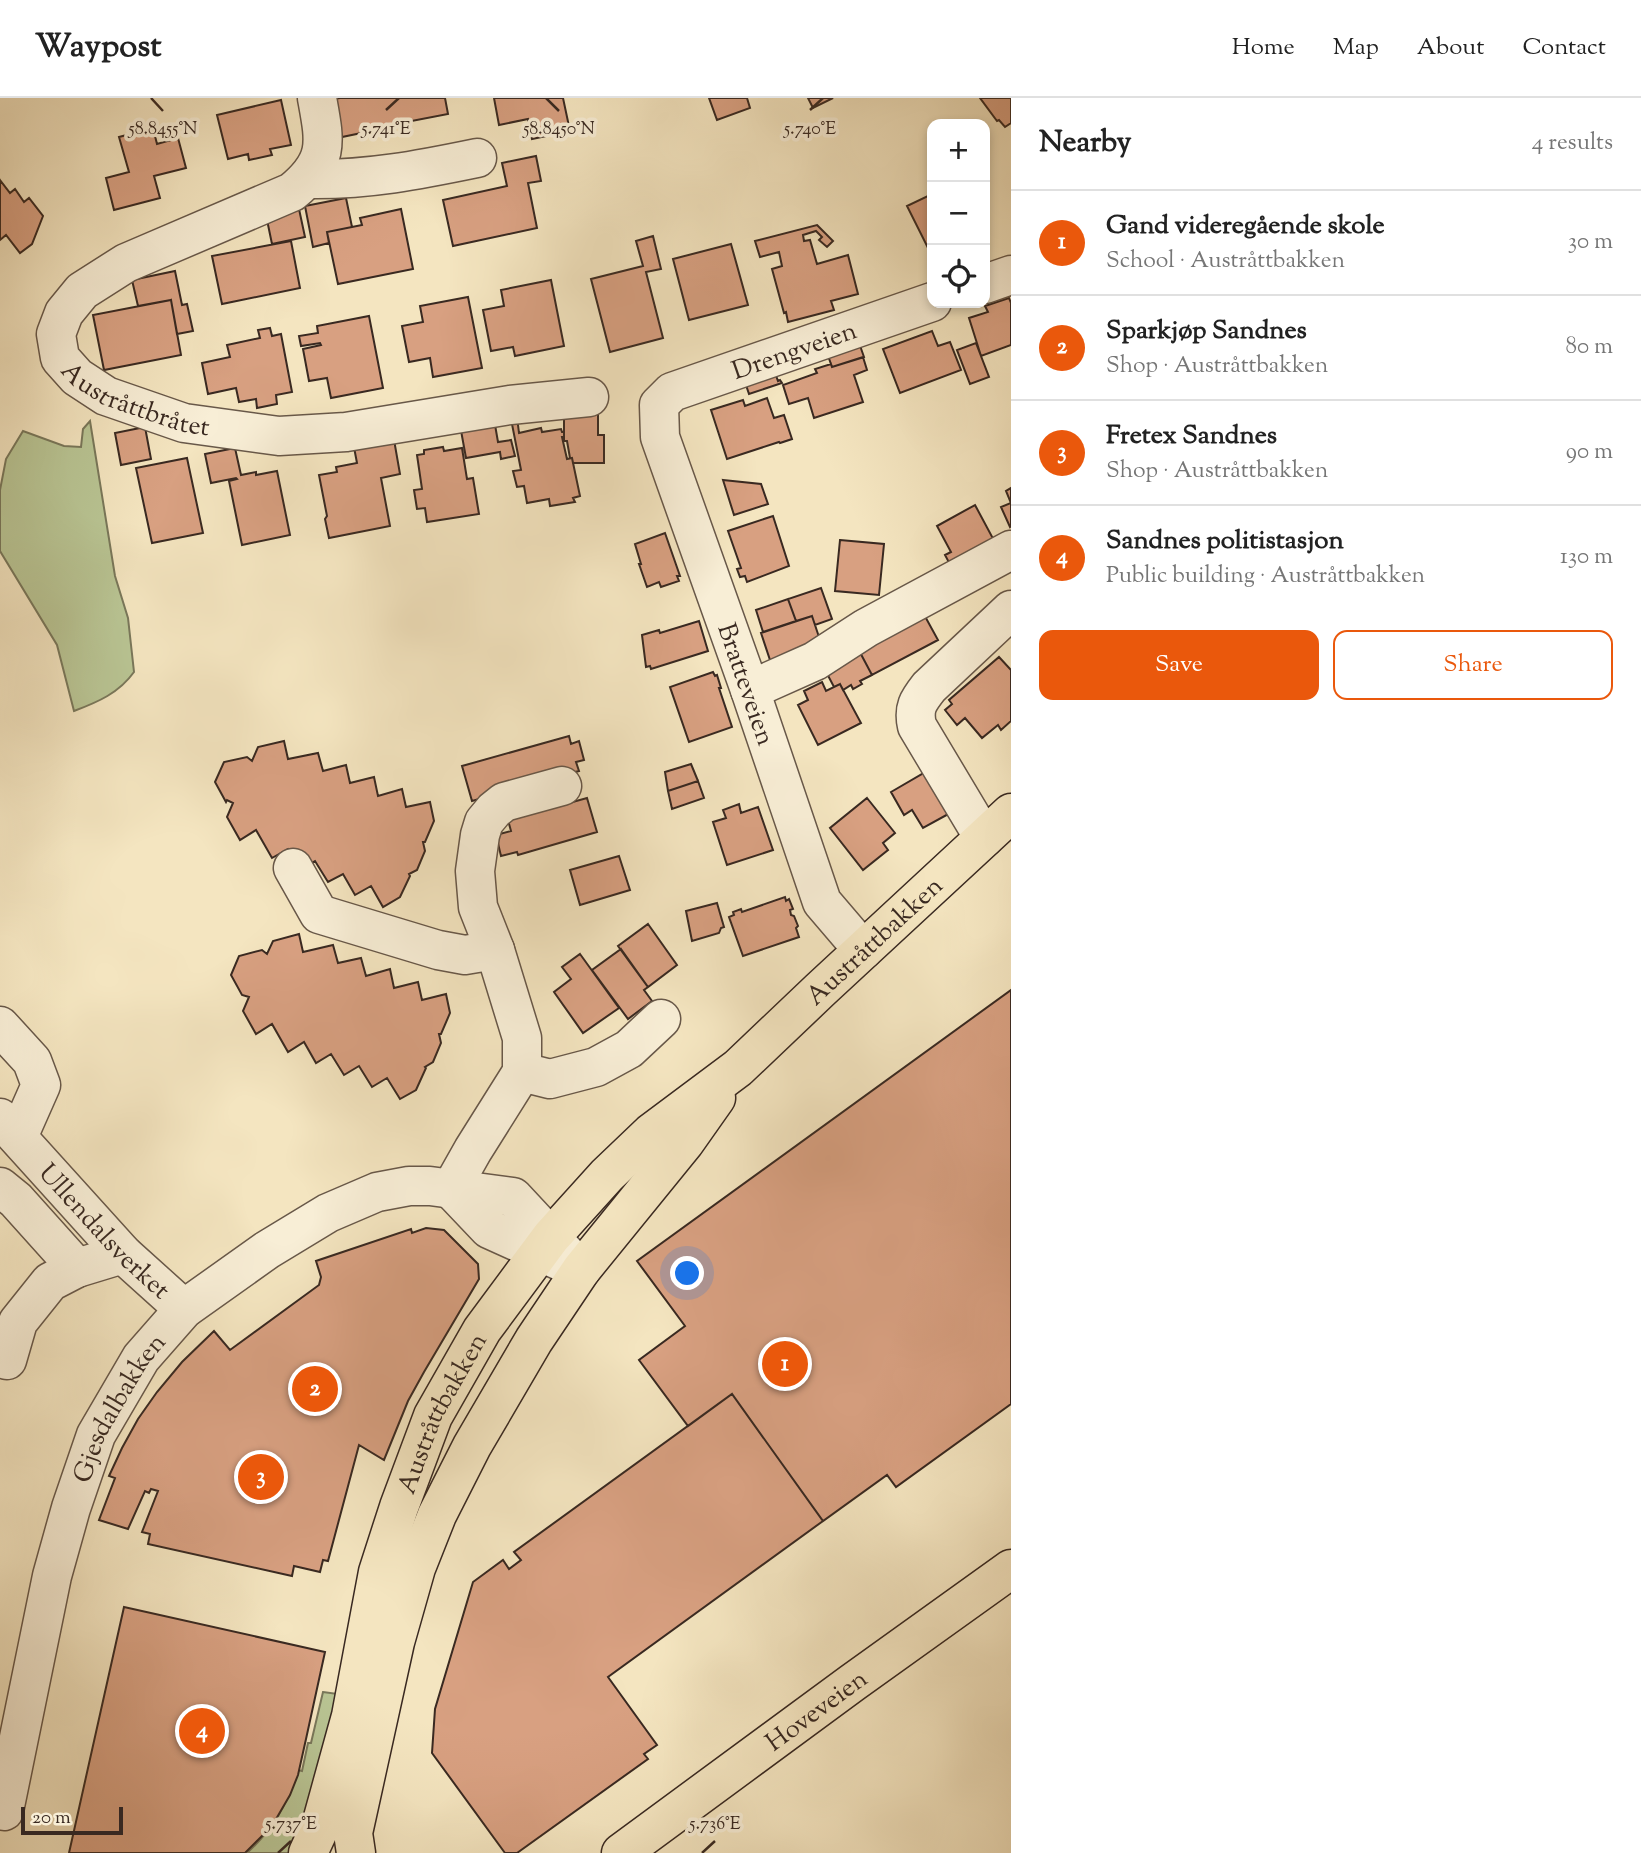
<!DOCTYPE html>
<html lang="en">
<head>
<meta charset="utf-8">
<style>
	body { margin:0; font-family:"Sorts Mill Goudy",serif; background:#f6f6f6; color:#222 }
	.controls { position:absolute; right:21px; top:21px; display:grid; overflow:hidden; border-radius:14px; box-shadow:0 4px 10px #0003 }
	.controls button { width:63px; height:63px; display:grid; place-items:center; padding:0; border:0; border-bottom:2px solid #e0e0e0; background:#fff; color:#222; font:35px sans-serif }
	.scale { position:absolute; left:21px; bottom:18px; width:102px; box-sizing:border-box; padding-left:7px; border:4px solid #392921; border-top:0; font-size:19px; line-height:24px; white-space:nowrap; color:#392921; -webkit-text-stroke:5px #f8eed6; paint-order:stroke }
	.you { position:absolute; left:688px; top:1176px; width:24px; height:24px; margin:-18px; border:5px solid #fff; border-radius:50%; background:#1a73e8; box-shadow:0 0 0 10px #1a73e833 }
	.badge { display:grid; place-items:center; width:46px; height:46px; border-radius:50%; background:#ea580c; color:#fff; font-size:23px; font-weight:700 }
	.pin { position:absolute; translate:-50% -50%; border:4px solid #fff; box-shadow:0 2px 7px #0006 }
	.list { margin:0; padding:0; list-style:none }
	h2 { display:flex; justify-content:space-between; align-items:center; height:91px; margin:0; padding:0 28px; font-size:30px }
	h2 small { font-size:23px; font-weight:400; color:#767676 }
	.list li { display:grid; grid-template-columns:46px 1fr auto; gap:21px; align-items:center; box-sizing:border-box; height:105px; padding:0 28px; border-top:2px solid #e0e0e0 }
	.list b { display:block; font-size:26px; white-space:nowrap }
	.list p { margin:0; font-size:23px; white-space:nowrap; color:#767676 }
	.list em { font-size:23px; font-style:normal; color:#767676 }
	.actions { display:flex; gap:14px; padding:21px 28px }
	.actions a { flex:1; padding:16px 0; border:2px solid #ea580c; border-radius:14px; text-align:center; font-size:24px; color:#ea580c }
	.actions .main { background:#ea580c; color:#fff }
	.icon { flex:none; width:38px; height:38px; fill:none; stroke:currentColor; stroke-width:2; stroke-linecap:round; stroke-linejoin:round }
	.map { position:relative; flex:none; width:1011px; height:1755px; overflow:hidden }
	header { display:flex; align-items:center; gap:42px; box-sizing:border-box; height:98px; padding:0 35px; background:#fff; border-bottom:2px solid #e0e0e0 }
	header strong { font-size:33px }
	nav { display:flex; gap:38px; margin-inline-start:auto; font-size:24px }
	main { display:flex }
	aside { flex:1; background:#fff }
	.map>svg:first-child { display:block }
</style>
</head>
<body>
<header>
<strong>Waypost</strong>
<nav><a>Home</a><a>Map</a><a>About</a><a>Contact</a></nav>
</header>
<main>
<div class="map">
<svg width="1011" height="1755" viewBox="0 0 1011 1755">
	<rect width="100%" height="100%" fill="#f4e5c0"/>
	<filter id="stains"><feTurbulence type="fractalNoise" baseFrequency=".00286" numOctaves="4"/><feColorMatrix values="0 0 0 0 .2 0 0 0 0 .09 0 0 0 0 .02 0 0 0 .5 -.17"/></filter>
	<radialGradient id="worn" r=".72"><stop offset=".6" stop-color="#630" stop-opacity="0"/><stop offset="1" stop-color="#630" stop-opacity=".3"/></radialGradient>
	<!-- green -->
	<path fill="#b9c594" stroke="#79775a" stroke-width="2" d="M90 323 115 478 128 520 134 574C119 595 98 604 74 613L57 547 0 453V392L6 361 23 333 64 348 81 349 83 331Z
		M323 1594 338 1596 327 1661 291 1755H247C275 1729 286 1708 298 1672L302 1673 308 1645H311Z"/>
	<!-- building -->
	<path fill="#d8a081" stroke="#392921" stroke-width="2" d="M340 0H445L448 16 370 31 371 33 342 39 334 1Z
		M494 0H563L570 33 532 41 528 21 499 27Z
		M709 0H747L750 10 717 22Z
		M808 0H833L813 10Z
		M980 0H1011V25L1005 29 999 22 997 23Z
		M281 2 291 47 270 51 272 57 249 62 248 56 228 61 217 17Z
		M153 30 157 46 178 40 186 70 154 78 160 100 114 112 106 80 129 74 119 39Z
		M536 58 541 83 528 85 537 130 453 148 443 102 507 88 502 65Z
		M0 82 10 95 15 91 24 104 29 100 43 118 32 146 20 155 6 137 0 142Z
		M932 96V148L928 150 907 108Z
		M346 100 352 129 327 134 329 145 313 149 305 108Z
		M299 111 305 139 272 146 266 117Z
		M401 111 413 171 338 186 327 134 362 127 360 120Z
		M817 127 833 143 827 149 819 142 822 139 816 133 803 137 804 143 810 142 817 166 848 157 858 196 831 203 834 212 788 224 786 214 784 215 772 171 782 168 779 154 760 159 755 143Z
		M653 138 661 171 646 174 663 240 610 254 591 181 643 168 636 143Z
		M291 143 300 190 222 206 212 158Z
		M731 146 748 207 689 222 673 161Z
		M175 173 182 207 187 206 193 233 177 236 171 202 138 208 132 182Z
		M551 182 564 248 515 258 513 249 491 253 483 212 504 208 501 192Z
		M468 199 482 270 433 279 430 260 409 264 402 228 423 224 420 208Z
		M1009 200 1011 205V247L981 258 969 220 988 214 985 208Z
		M171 202 181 257 104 272 93 217Z
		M369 218 383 290 331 300 327 280 309 283 303 251 321 247 320 245 301 248 299 238 318 235 317 228Z
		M270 230 272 238 281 236 292 294 276 297 277 306 257 310 256 301 239 304 236 290 208 296 202 265 230 259 227 247 260 240 258 232Z
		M932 233 938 248 950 244 961 272 900 295 883 251Z
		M857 239 864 259 832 269 825 249Z
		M976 245 989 279 970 286 957 252Z
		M863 259 867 272 854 277 863 304 814 320 808 300 789 306 783 287 817 275 815 271 831 266 832 269Z
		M774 272 778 283 780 282 782 285 749 296 743 278Z
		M767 300 774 320 784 317 792 341 780 345 779 344 727 361 711 312 743 302 745 308Z
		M598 306V337H604V365H573L572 360H570L567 343H564V307Z
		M517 319 519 335 541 330 542 334 561 331 562 334H564V339H562L567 361 572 360 580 398 573 400 575 404 550 408 549 401 527 405 524 388 517 389 513 373 521 372 511 321Z
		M494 321 498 344 511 342 515 358 501 361 500 354 466 360 460 327Z
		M145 329 151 361 121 367 115 335Z
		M393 336 400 376 381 380 390 428 329 440 325 421 327 418 319 377 337 374 336 369 357 365 353 344Z
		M443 349 444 353 462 350 467 381 473 380 479 416 427 424 425 410 417 411 414 392 422 391 417 357 424 356V352Z
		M235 350 241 377 256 374V377L277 373 290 437 242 447 229 383 237 381 236 380 211 385 205 356Z
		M187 360 203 435 152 445 136 370Z
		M723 382 761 386 768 406 734 417Z
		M1011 390V428L1010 429 1001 409 1011 405 1006 393Z
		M975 407 997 448 953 472 945 457 951 454 937 428Z
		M773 418 789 468 747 484 745 478 740 479 737 471 741 470 728 433Z
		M665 435 680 478H677L679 483 661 489 659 484 647 489 639 466H641L635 446Z
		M840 442 884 446 879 497 835 493Z
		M821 490 832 521 815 527 812 518 796 523 788 501Z
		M788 501 796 523 763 534 756 512Z
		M921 511 938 542 872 577 855 545Z
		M812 518 824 554 773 571 761 535Z
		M699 523 708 553 651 571 650 568 646 569 642 537 659 532 660 535Z
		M855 545 872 577 860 583 862 586 853 591 851 587 843 592 840 586 834 589 823 568Z
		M999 559 1011 572V623L1001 632 998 627 982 640 965 620 957 627 945 612 952 606 949 602Z
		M713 574 715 578 717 577 721 590H719L732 629 689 644 670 589Z
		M822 584 826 593 840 586 861 625 818 647 798 607 808 602 804 593Z
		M569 638 571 646 579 643 584 662 576 664 579 673 472 703 462 668Z
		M284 643 288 661 318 655 323 673 346 667 350 685 374 679 378 698 402 691 406 709 430 704 434 723 425 744H423L425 753 417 772 409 776 410 778 400 799 383 809 371 788 355 797 343 776 328 784 315 763 300 772 288 751 272 760 256 732 240 742 227 719 233 705 227 702 226 704 215 684 224 664 247 659 252 663 258 649Z
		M691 666 698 683 668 693 665 674Z
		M929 672 952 714 923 730 912 712 904 717 891 694Z
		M698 683 704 700 672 711 668 693Z
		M587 700 597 734 518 757 517 754 501 758 496 737 511 733 508 722Z
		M867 700 895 735 883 745 888 752 863 772 830 730Z
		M739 706 741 715 758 709 773 752 727 767 713 724 726 720 723 712Z
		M619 758 630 792 580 807 570 772Z
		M785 799 786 803 789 801 793 811 790 812 791 817 794 818 798 828 796 830 799 839 743 858 729 819 734 817 733 814 741 811 742 814Z
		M717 805 724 829 721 830 719 835 692 843 686 813Z
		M648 826 677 867 648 889 618 848Z
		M299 836 303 854 333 847 338 865 361 860 366 878 390 871 394 890 418 884 422 902 446 896 450 915 441 936H439L441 945 433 964 425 969 426 970 416 992 400 1001 387 980 372 989 359 968 344 977 331 956 316 965 304 944 288 954 272 926 256 936 243 913 249 899 242 897 231 877 239 858 262 852 267 856 273 843Z
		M621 851 648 889 644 892 652 903 628 921 592 872Z
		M580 856 619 910 583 935 554 894 571 881 562 869Z
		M1011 892V1306L896 1389 887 1377 823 1423 732 1296 688 1328 639 1262 685 1228 637 1163Z
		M426 1130 444 1132 478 1166 479 1181 424 1274 408 1303 384 1362 359 1347 328 1463 323 1462 320 1474 294 1468 292 1478 148 1446 150 1436 142 1434 158 1393 151 1391 149 1395 145 1393 128 1431 99 1422 115 1380 109 1378 122 1350 138 1321 157 1294 182 1264 214 1233 230 1252 319 1187 321 1179 316 1163 411 1131 412 1135Z
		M732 1296 823 1423 608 1579 657 1647 644 1656 648 1661 517 1755H505L432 1655 435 1611 473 1484 503 1462 509 1471 521 1462 514 1454Z
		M124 1509 325 1554 306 1641 298 1677 290 1697 272 1728 245 1755H69Z"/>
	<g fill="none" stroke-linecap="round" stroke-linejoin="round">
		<defs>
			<g id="minor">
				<path id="s1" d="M317 0C325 44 330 63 292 94L126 165 82 193 64 215 56 236 60 260 77 279 106 298 184 325 279 338 346 334 510 307 589 299"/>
				<path d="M308 81C368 82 419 72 477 60"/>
				<path d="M985 186 1011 177"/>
				<path d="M750 592 815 563 866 530 1011 452"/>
				<path d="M984 740 917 628C913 610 918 603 929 589L1011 512"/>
				<path d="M293 770 319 816 438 852 465 857 495 852"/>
				<path id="s2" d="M863 852 822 804 750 592 660 339 659 307 672 294 932 204"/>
				<path d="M0 928 32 963 41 987 18 1039"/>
				<path d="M522 974 550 981 596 969 629 951 661 921"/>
				<path id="s3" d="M0 1020 123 1156 184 1211"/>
				<path d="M0 1089 16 1102 77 1170"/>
				<path d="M451 1091 473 1052 522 974V940L495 852 478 809 475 773 480 737 484 724 494 712 504 704 562 688"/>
				<path d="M451 1091 489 1131 567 1166"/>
				<path d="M7 1262 18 1224 50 1184 77 1170 123 1156"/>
				<path id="s4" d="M4 1713 52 1478 71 1410 96 1337 141 1260 184 1211 267 1152 328 1115 377 1094 409 1088H430L513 1099 581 1172"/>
			</g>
			<g id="major">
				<path id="s5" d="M308 1755 321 1727 351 1618 378 1474 399 1409 433 1318 482 1232 551 1139 607 1077 651 1035 738 970 820 892 1011 715"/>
				<path d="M356 1755 353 1735 395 1544 416 1470 437 1417 472 1348 534 1242 581 1172 685 1044 716 1000"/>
				<path id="s6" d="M621 1755 852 1585 1011 1471"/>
			</g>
		</defs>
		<!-- minor casing -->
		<use href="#minor" stroke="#685849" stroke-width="41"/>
		<!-- major casing -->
		<use href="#major" stroke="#392921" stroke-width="41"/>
		<!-- minor -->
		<use href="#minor" stroke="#f8eed6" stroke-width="38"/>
		<!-- major -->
		<use href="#major" stroke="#f4e5c0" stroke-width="38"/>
	</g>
	<!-- ticks -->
	<path fill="none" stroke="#392921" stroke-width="2.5" d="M151 0 163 13M546 0 559 13M386 12 399 0M810 12 823 0M278 1755 291 1743M702 1755 715 1743"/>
	<g text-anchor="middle" stroke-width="7" stroke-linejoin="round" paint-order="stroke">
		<!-- street labels -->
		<g font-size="26" fill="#392921" stroke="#f8eed6">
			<text dy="9" stroke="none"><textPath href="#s2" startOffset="735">Drengveien</textPath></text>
			<text dy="9" stroke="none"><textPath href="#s1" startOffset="502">Austråttbråtet</textPath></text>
			<text transform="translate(747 586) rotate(71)" y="9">Bratteveien</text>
			<text dy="9" stroke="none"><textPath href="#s5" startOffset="1110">Austråttbakken</textPath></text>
			<text dy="9" stroke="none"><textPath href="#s3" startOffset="154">Ullendalsverket</textPath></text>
			<text dy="9" stroke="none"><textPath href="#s4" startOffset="422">Gjesdalbakken</textPath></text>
			<text dy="9" stroke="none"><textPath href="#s5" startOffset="462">Austråttbakken</textPath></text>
			<text dy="9" stroke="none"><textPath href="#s6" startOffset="242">Hoveveien</textPath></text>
		</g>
	</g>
	<g font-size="18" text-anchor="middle" fill="#392921" stroke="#f8eed6" stroke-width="7" stroke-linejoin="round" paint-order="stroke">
		<text x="386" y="36">5.741°E</text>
		<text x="810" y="36">5.740°E</text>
		<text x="163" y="36">58.8455°N</text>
		<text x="559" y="36">58.8450°N</text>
		<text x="291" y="1731">5.737°E</text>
		<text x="715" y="1731">5.736°E</text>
	</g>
	<rect width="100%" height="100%" filter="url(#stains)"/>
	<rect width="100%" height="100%" fill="url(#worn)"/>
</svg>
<div class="controls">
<button>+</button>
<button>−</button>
<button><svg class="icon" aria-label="locate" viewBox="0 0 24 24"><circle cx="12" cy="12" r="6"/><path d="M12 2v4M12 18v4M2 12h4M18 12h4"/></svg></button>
</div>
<div class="scale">20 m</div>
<div class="you"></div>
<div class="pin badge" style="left:785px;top:1266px">1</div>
<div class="pin badge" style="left:315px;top:1291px">2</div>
<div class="pin badge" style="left:261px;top:1379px">3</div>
<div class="pin badge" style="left:202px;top:1633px">4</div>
</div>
<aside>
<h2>Nearby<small>4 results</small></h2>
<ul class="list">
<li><span class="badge">1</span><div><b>Gand videregående skole</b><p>School · Austråttbakken</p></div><em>30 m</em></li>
<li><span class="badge">2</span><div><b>Sparkjøp Sandnes</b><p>Shop · Austråttbakken</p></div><em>80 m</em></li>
<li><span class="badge">3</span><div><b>Fretex Sandnes</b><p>Shop · Austråttbakken</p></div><em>90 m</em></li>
<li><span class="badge">4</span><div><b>Sandnes politistasjon</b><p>Public building · Austråttbakken</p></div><em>130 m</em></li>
</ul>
<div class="actions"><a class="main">Save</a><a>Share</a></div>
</aside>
</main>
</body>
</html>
